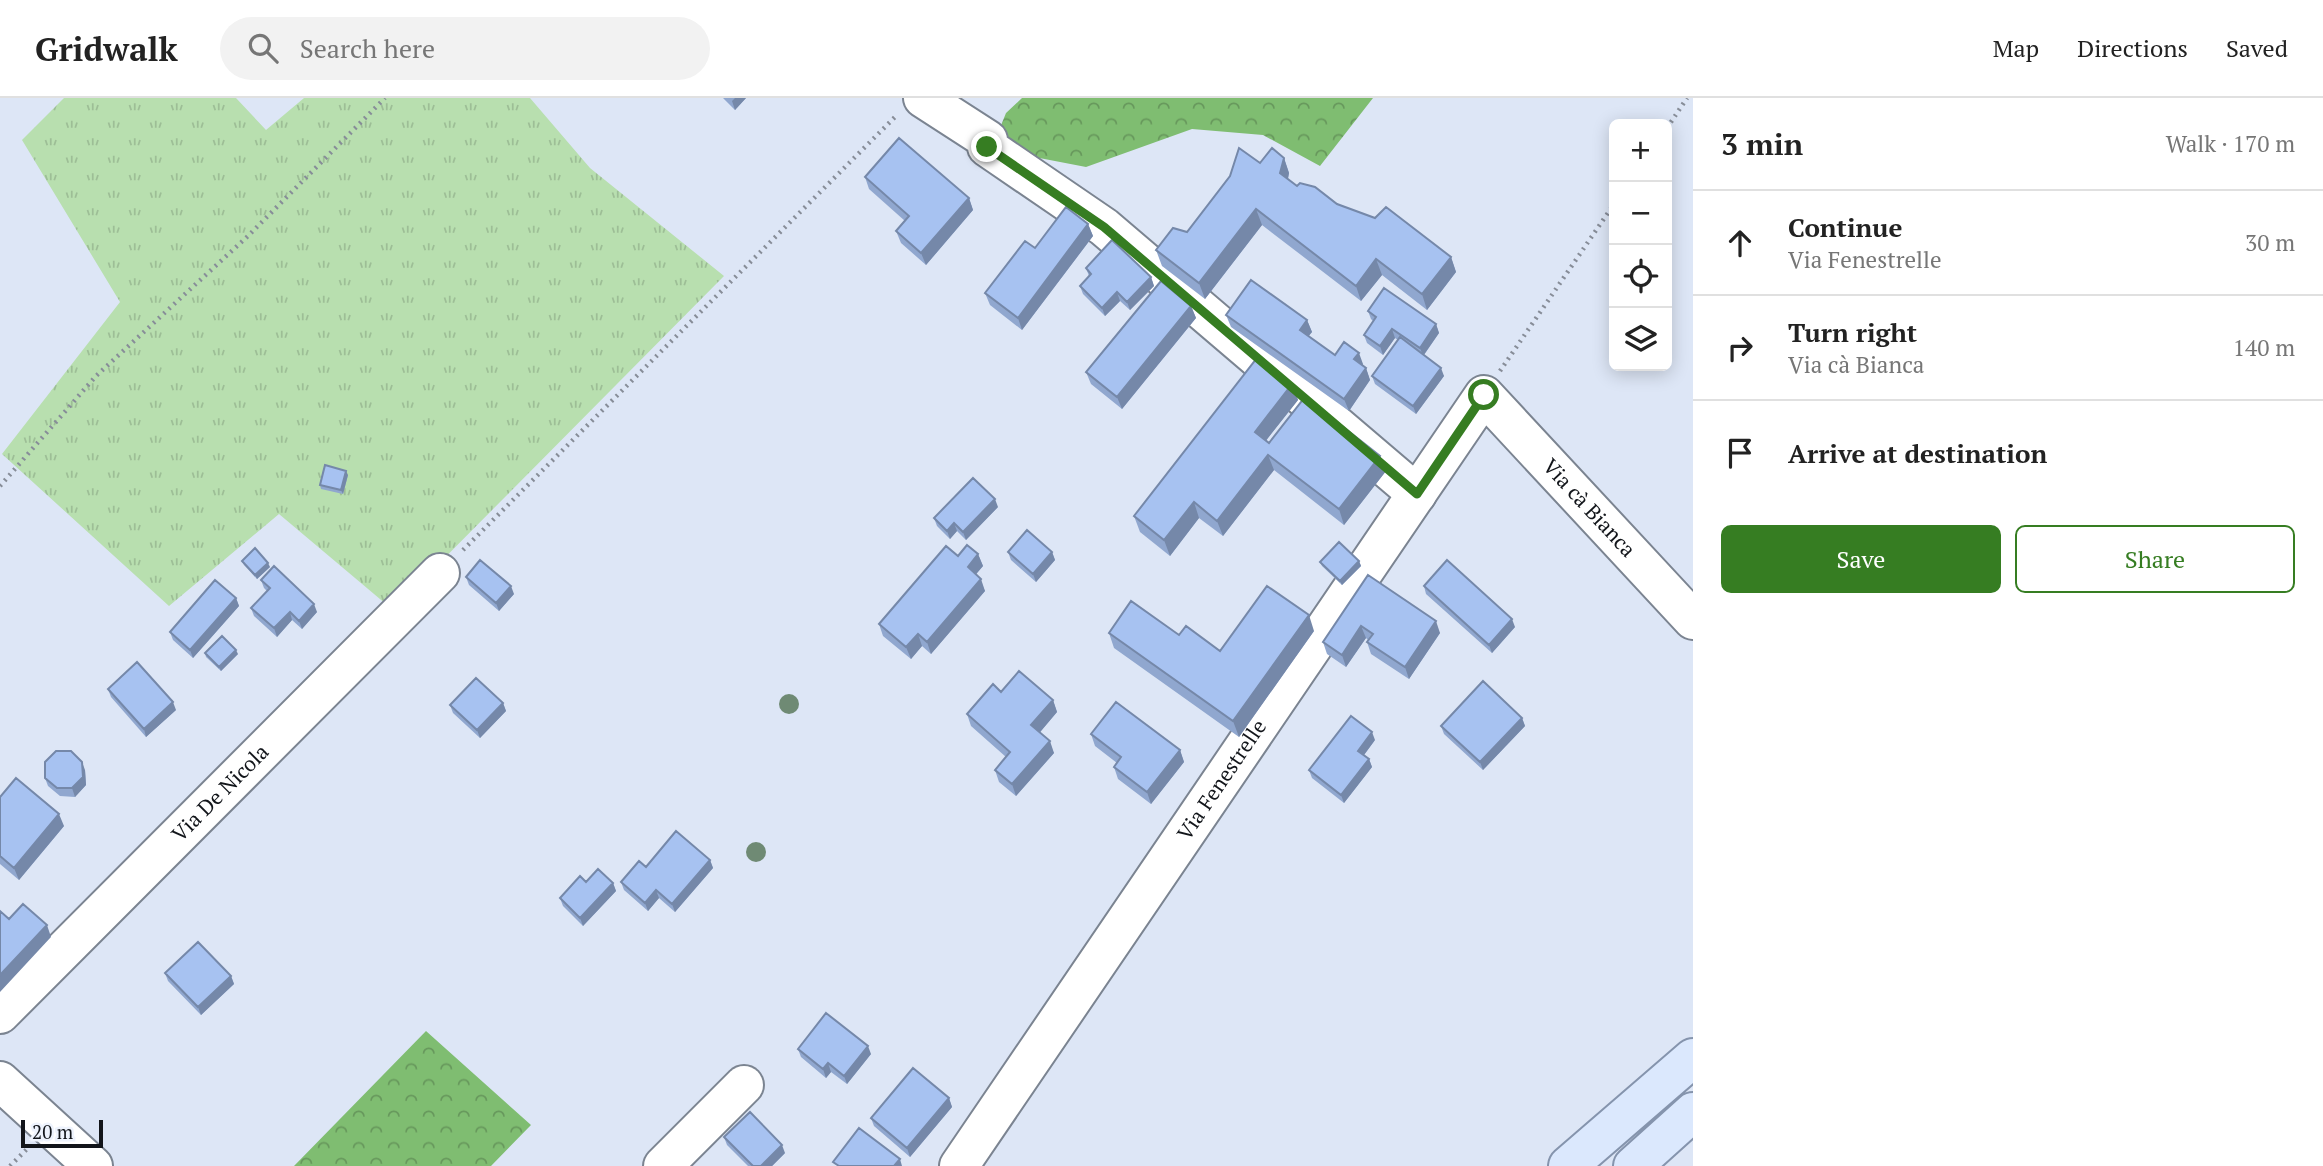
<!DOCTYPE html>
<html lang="en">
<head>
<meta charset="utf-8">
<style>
	body { margin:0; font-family:"PT Serif",serif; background:#f2f2f2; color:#222 }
	.controls { position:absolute; right:21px; top:21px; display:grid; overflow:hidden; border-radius:10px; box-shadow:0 4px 18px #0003 }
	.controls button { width:63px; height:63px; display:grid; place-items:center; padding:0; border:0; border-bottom:2px solid #e0e0e0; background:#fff; color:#222; font:35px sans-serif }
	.scale { position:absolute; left:21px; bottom:18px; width:82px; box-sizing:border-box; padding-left:7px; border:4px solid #12151a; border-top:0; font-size:19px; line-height:24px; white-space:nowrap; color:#12151a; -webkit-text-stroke:5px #eef3fd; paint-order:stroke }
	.stop { position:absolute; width:21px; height:21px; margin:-16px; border:5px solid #367d22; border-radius:50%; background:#fff }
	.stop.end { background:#367d22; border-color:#fff; box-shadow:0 2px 7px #0008 }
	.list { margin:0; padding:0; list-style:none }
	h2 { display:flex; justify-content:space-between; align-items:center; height:91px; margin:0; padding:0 28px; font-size:30px }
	h2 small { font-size:23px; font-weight:400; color:#767676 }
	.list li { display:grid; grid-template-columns:46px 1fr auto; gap:21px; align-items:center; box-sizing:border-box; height:105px; padding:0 28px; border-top:2px solid #e0e0e0 }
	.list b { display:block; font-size:26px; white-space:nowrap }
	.list p { margin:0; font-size:23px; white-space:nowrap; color:#767676 }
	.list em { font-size:23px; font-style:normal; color:#767676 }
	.actions { display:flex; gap:14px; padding:21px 28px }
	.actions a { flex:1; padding:16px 0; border:2px solid #367d22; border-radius:10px; text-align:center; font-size:24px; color:#367d22 }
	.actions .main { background:#367d22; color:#fff }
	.icon { flex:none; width:38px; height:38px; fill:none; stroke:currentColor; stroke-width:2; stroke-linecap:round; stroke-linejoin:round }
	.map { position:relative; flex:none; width:1693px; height:1068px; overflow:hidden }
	header { display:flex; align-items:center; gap:42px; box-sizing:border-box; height:98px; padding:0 35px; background:#fff; border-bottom:2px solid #e0e0e0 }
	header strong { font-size:33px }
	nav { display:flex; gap:38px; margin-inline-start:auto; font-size:24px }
	.search { width:490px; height:63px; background:#f2f2f2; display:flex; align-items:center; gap:18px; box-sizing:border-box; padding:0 24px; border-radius:38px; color:#767676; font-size:26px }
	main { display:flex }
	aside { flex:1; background:#fff }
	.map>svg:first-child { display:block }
</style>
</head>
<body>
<header>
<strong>Gridwalk</strong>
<div class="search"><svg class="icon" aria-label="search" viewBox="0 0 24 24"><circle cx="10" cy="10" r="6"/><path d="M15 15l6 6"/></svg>Search here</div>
<nav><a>Map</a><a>Directions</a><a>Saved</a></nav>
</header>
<main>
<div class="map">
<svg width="1693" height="1068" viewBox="0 0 1693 1068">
	<defs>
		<pattern id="grass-tufts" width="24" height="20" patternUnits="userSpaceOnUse" patternTransform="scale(1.75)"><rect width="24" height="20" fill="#b8dfaf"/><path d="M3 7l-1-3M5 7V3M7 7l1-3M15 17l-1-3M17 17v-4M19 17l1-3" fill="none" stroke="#9dbe96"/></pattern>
		<pattern id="forest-crowns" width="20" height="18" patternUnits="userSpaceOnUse" patternTransform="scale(1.75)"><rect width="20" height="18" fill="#7fbd71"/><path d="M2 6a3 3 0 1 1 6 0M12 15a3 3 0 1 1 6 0" fill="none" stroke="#67985c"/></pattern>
	</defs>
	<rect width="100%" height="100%" fill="#dde6f6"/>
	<!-- grass -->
	<path fill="url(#grass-tufts)" d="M64 0H236L266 32 304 0H530L590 70 724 178 393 512 279 416 169 508 2 356 120 204 22 42Z"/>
	<!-- forest -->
	<path fill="url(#forest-crowns)" d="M1022 0H1373L1320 68 1263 37 1192 31 1086 69 1029 58 998 35 1006 15Z
		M426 933 531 1027 491 1068H294Z"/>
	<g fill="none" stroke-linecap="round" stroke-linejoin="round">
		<defs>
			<g id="minor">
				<path d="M923 0 988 42 987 49 1104 129 1417 396"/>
				<path id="s1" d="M0 916 440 475"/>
				<path d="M0 983 93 1068"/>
				<path d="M663 1068 744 987"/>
				<path id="s2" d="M959 1068 1484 297 1693 522"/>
			</g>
			<path id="major" d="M1568 1068 1693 960
				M1633 1068 1693 1014"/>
		</defs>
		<!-- minor casing -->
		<use href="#minor" stroke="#7b8491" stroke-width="42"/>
		<!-- major casing -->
		<use href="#major" stroke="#8594ad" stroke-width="42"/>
		<!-- path -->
		<path stroke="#878d98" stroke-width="4.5" stroke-dasharray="2 5" stroke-linecap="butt" d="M1667 30 1687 0
			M1500 273 1614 106
			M0 388 96 278 248 138 385 0
			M463 452 897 17
			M10 1068 27 1051"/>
		<!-- minor -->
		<use href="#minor" stroke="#fff" stroke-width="38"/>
		<!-- major -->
		<use href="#major" stroke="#dbe8fd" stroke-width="38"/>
	</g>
	<!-- trees -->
	<g fill="#6f8a74">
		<circle cx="789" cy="606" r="10"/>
		<circle cx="756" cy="754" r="10"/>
	</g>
	<!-- wall -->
	<path fill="#90a7cf" d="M723 0H746L735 12Z
		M1284 60 1289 75 1288 81 1297 88 1451 159 1456 174 1427 212 1382 177 1361 203 1262 127 1205 201 1162 168 1156 152 1187 134 1260 65Z
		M865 79 969 100 973 112 926 167 901 145 896 133 905 123 869 91Z
		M1088 126 1093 138 1022 232 990 207 985 195 1035 150Z
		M1086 170 1151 179 1154 188 1130 212 1120 203 1105 218 1083 196 1080 188 1089 178Z
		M1191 208 1196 220 1122 311 1091 286 1086 274Z
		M1368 213 1436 226 1439 235 1424 257 1444 278 1416 316 1375 286 1372 278 1398 242 1395 240 1383 257 1367 245 1364 237 1373 223 1371 221Z
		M1226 217 1307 222 1312 234 1308 238 1335 257 1363 266 1362 268 1366 270 1370 282 1349 313 1231 229Z
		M1292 286 1298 302 1266 342 1269 345 1386 373 1344 427 1274 372 1223 438 1199 420 1170 458 1140 434 1134 418Z
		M348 377 343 396 321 391 320 387Z
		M998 409 966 442 957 433 950 441 937 428 934 420Z
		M1008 454H1052L1055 462 1036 484 1011 462Z
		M978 456 983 468 976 476 985 493 931 556 922 548 911 561 883 538 879 526 958 458Z
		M242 463 270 469 257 481 244 467Z
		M1359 463 1361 468 1342 487 1322 468 1320 464Z
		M1368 477 1440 535 1409 581 1371 556 1367 544 1368 542 1366 540 1346 569 1327 556 1323 544Z
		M466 479 514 496 499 513 469 487Z
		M261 482 317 514 302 531 292 522 277 539 254 518 251 510 267 493 264 490Z
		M1424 488 1515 529 1492 555 1426 496Z
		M236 500 239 508 193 560 173 542 170 534Z
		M1314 533 1239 639 1114 550 1109 535 1179 537 1220 553Z
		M205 555 238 556 221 573 206 559Z
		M108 591 176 612 146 639 111 599Z
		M1001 594 1053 602 1057 614 1040 634 1054 655 1016 698 999 684 995 672 1006 659 971 628 967 616Z
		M503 605 506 613 480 640 453 615 450 607Z
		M1522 620 1525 628 1483 672 1444 636 1441 628Z
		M1091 636 1180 652 1184 664 1151 706 1118 681 1114 669 1117 665 1095 648Z
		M1375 642 1364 657 1369 661 1372 669 1344 705 1312 680 1309 672Z
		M85 672 86 687 75 699 60 698 48 688 45 680Z
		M0 699 64 728 19 782 0 766Z
		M710 762 713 770 675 814 659 800 648 813 624 792 621 784 646 769Z
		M586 784 613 785 616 793 583 828 563 808 560 800Z
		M165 875 231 878 234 886 201 917 168 883Z
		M798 951 871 956 847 986 831 974 826 980 801 959Z
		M949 1000 952 1009 910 1059 874 1028 871 1020Z
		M724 1039 785 1055 772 1068H748L727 1047Z"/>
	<!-- shaded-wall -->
	<path fill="#7588a9" d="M735 0H746L735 12 732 3Z
		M1284 60 1289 75 1286 90 1280 75Z
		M969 100 973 112 926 167 921 155Z
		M1256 111 1262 127 1205 201 1199 185Z
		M1088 126 1093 138 1022 232 1018 220Z
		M1451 159 1456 174 1427 212 1422 196Z
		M1376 161 1382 177 1361 203 1356 188Z
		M1151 179 1154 188 1130 212 1127 204Z
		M1117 194 1120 203 1105 218 1102 210Z
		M1191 208 1196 220 1122 311 1117 299Z
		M1307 222 1312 234 1304 244 1300 232Z
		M1436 226 1439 235 1423 258 1420 250Z
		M1392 231 1395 240 1383 257 1380 248Z
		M1359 255 1363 266 1358 273 1354 261Z
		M1366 270 1370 282 1349 313 1344 301Z
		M1441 270 1444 278 1416 316 1413 308Z
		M1292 286 1298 302 1261 349 1255 334Z
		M1268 357 1274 372 1223 438 1217 423Z
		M1380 358 1386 373 1344 427 1339 411Z
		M346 373 348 377 343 396 341 392Z
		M995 401 998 409 966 442 963 434Z
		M1194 404 1199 420 1170 458 1164 442Z
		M954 425 957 433 950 441 947 433Z
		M1052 454 1055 462 1036 484 1033 476Z
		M978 456 983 468 972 481 968 469Z
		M1359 463 1361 468 1342 487 1340 483Z
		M268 465 270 469 257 481 255 477Z
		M981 481 985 493 931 556 927 544Z
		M511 488 514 496 499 513 496 505Z
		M236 500 239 508 193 560 190 552Z
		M314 506 317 514 302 531 299 523Z
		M290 514 292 522 277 539 274 530Z
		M1309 517 1314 533 1239 639 1233 623Z
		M1512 521 1515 529 1492 555 1489 547Z
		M1436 523 1440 535 1409 581 1405 569Z
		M1361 528 1366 540 1346 569 1342 557Z
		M918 536 922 548 911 561 906 549Z
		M236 552 238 556 221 573 219 569Z
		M1053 602 1057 614 1036 639 1031 627Z
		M173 604 176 612 146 639 144 631Z
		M503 605 506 613 480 640 477 632Z
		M1522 620 1525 628 1483 672 1480 664Z
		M1372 634 1375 642 1361 661 1358 653Z
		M1050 643 1054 655 1016 698 1012 686Z
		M1180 652 1184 664 1151 706 1147 694Z
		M1369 661 1372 669 1344 705 1341 697Z
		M82 664 85 672 86 687 75 699 72 690Z
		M59 716 64 728 19 782 14 770Z
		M710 762 713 770 675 814 672 806Z
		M613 785 616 793 583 828 580 820Z
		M656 792 659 800 648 813 645 805Z
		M47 827 51 839 0 894V877Z
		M231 878 234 886 201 917 198 909Z
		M868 948 871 956 847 986 844 978Z
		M828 965 831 974 826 980 823 971Z
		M949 1000 952 1009 910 1059 907 1050Z
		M782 1047 785 1055 772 1068H761Z
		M900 1061 902 1068H894Z"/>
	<!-- building -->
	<path fill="#a7c2f1" stroke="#7588a9" stroke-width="2" d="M899 40 969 100 921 155 896 133 909 118 865 79Z
		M1239 50 1260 65 1272 50 1284 60 1280 75 1297 88 1300 85 1315 89 1337 106 1375 120 1386 109 1451 159 1422 196 1376 161 1356 188 1256 111 1199 185 1156 152 1173 130 1187 134 1230 78Z
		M1066 109 1088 126 1018 220 985 195 1025 143 1035 150Z
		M1112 142 1151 179 1127 204 1117 194 1102 210 1080 188 1091 176 1086 170Z
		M1251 182 1307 222 1300 232 1335 257 1344 244 1359 255 1354 261 1366 270 1344 301 1226 217Z
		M1161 183 1191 208 1117 299 1086 274Z
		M1384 190 1436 226 1420 250 1392 231 1380 248 1364 237 1376 219 1368 213Z
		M1400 239 1441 270 1413 308 1372 278Z
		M1257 260 1292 286 1255 334 1269 345 1305 299 1380 358 1339 411 1268 357 1217 423 1194 404 1164 442 1134 418Z
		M325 367 346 373 341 392 320 387Z
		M973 380 995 401 963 434 954 425 947 433 934 420Z
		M1027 432 1052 454 1033 476 1008 454Z
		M1339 444 1359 463 1340 483 1320 464Z
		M967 447 978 456 968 469 981 481 927 544 918 536 906 549 879 526 946 448 958 458Z
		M255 450 268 465 255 477 242 463Z
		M480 462 511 488 496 505 466 479Z
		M1447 462 1512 521 1489 547 1424 488Z
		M274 468 314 506 299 523 290 514 274 530 251 510 270 490 261 482Z
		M1368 477 1436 523 1405 569 1367 544 1373 536 1361 528 1342 557 1323 544Z
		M215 482 236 500 190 552 170 534Z
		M1267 488 1309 517 1233 623 1109 535 1131 503 1179 537 1186 528 1220 553Z
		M222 538 236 552 219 569 205 555Z
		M137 564 173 604 144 631 108 591Z
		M1019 573 1053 602 1031 627 1050 643 1012 686 995 672 1010 654 967 616 993 586 1001 594Z
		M476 580 503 605 477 632 450 607Z
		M1483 583 1522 620 1480 664 1441 628Z
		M1116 604 1180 652 1147 694 1114 669 1121 659 1091 636Z
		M1351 618 1372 634 1358 653 1369 661 1341 697 1309 672Z
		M56 653H71L82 664 83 679 72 690H57L45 680V664Z
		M16 680 59 716 14 770 0 758V699Z
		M676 733 710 762 672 806 656 792 645 805 621 784 639 763 646 769Z
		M598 771 613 785 580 820 560 800 580 778 586 784Z
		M23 806 47 827 0 877V813L9 821Z
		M198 844 231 878 198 909 165 875Z
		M826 915 868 948 844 978 828 965 823 971 798 951Z
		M913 970 949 1000 907 1050 871 1020Z
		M750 1014 782 1047 761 1068H753L724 1039Z
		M859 1030 900 1061 894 1068H839L833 1064Z"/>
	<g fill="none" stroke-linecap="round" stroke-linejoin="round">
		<!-- route -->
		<path stroke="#367d22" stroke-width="9" d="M987 49 1104 129 1417 396 1484 297"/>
	</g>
	<g text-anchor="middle" stroke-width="5" stroke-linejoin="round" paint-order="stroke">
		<!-- street labels -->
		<g font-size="21" fill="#12151a" stroke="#eef3fd">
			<text dy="7" stroke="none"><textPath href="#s2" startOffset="1087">Via cà Bianca</textPath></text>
			<text dy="7" stroke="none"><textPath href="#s2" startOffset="467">Via Fenestrelle</textPath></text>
			<text dy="7" stroke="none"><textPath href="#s1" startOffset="312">Via De Nicola</textPath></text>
		</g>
	</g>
</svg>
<div class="controls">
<button>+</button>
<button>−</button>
<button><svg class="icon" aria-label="locate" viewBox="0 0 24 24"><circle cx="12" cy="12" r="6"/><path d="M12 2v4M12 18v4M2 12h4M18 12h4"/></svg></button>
<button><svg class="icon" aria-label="layers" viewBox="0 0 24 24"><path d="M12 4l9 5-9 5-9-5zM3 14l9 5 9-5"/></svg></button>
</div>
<div class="scale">20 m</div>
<div class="stop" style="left:1484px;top:297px"></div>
<div class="stop end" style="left:987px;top:49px"></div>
</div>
<aside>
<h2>3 min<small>Walk · 170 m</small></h2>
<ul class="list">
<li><svg class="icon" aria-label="ahead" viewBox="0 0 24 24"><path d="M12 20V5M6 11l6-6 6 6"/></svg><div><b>Continue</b><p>Via Fenestrelle</p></div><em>30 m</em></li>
<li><svg class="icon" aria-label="right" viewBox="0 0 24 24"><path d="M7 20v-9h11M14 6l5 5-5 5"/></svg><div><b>Turn right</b><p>Via cà Bianca</p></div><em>140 m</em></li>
<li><svg class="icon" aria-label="arrive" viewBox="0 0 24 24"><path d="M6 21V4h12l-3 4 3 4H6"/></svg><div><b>Arrive at destination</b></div></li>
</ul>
<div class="actions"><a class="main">Save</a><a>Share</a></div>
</aside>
</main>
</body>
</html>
